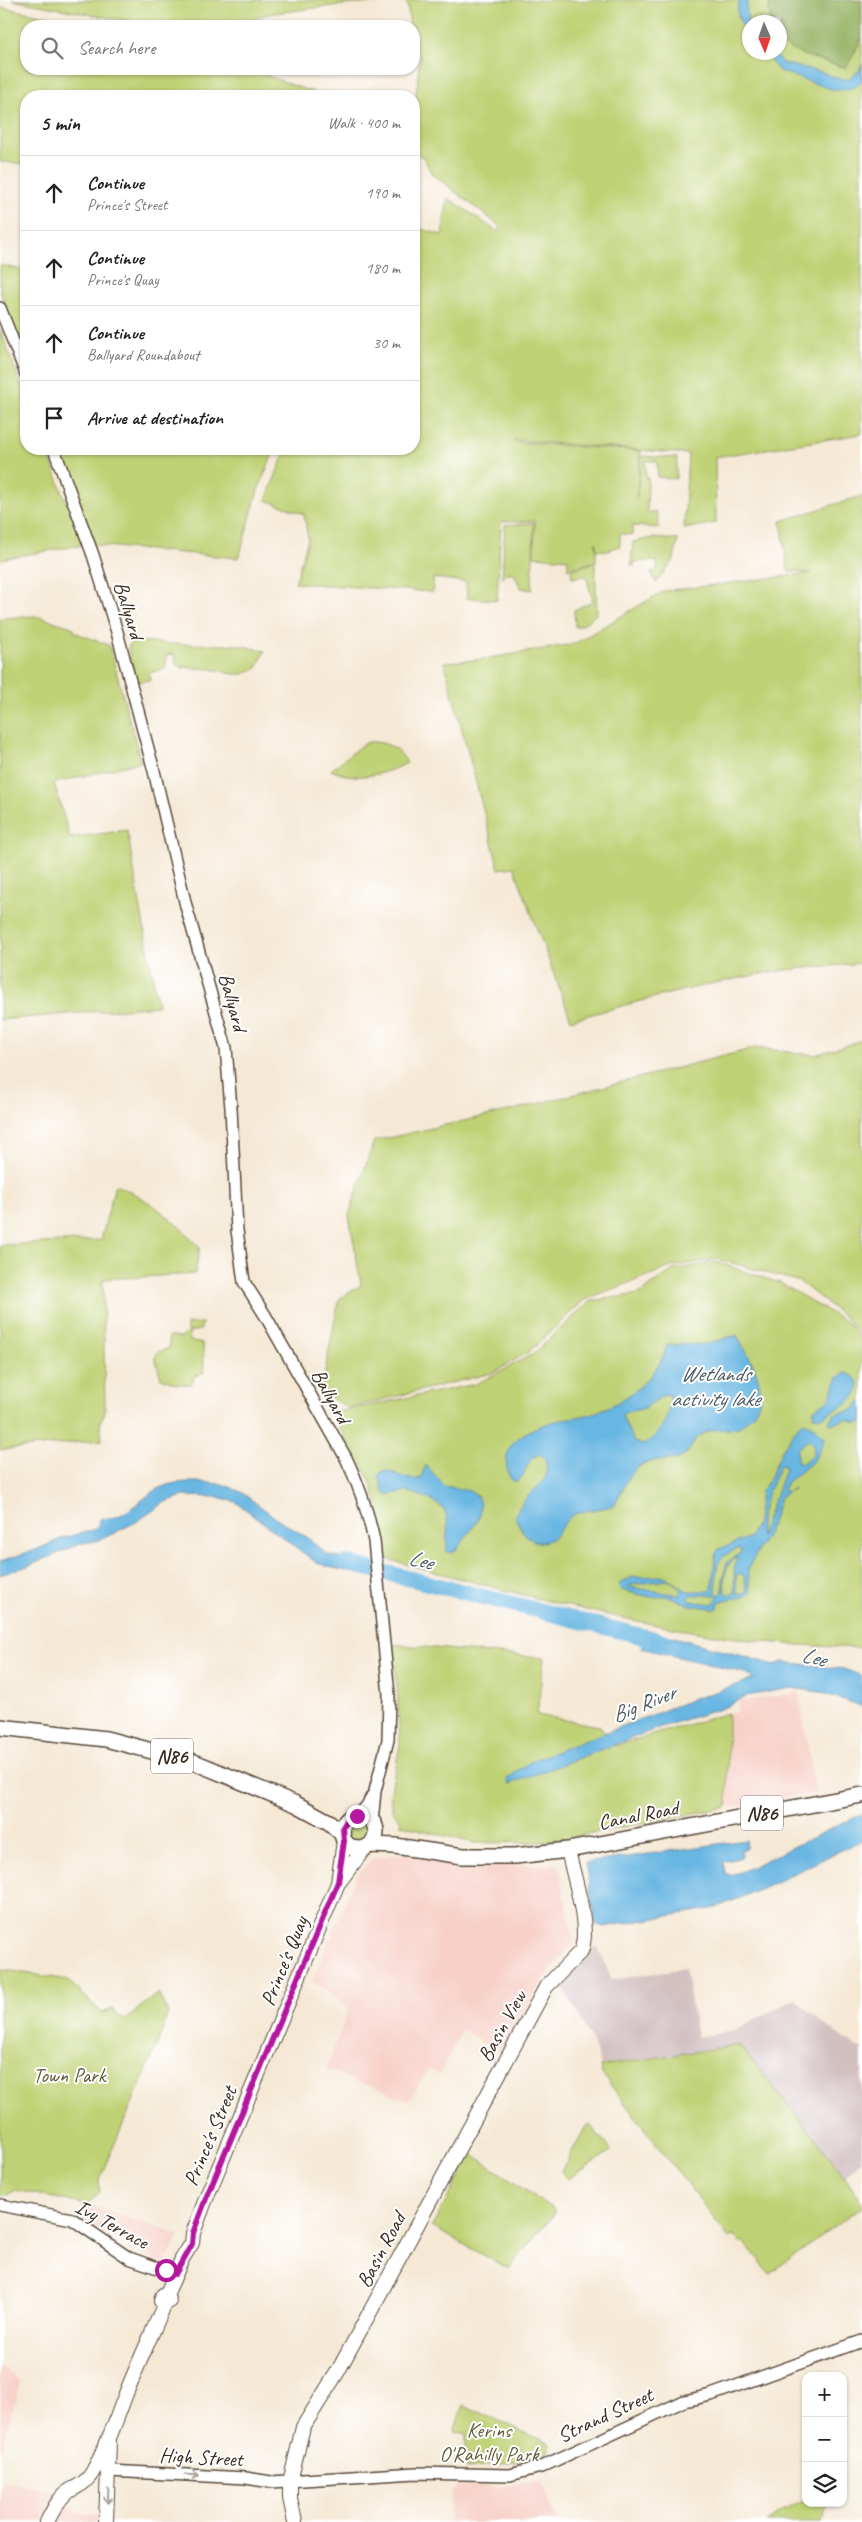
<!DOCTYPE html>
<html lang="en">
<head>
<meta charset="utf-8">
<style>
	body { margin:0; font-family:Caveat,sans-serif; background:#f6f6f6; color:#222 }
	.controls { position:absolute; right:15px; bottom:15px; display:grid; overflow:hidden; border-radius:10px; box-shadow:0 1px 4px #0004 }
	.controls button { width:45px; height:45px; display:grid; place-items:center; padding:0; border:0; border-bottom:1px solid #e0e0e0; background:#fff; color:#222; font:25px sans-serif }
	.compass { position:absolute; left:742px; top:15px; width:45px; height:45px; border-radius:50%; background:#fff; box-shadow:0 1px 4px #0004; rotate:178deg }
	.stop { position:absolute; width:15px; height:15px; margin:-11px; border:4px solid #b5179e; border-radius:50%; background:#fff }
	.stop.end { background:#b5179e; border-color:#fff; box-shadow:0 1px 5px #0008 }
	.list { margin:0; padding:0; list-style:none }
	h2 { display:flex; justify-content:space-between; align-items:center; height:65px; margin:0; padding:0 20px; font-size:21px }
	h2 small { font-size:16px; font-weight:400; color:#767676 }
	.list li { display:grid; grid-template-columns:32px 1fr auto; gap:15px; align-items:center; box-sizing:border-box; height:75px; padding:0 20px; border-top:1px solid #e0e0e0 }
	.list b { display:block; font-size:19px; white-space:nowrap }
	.list p { margin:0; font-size:16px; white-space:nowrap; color:#767676 }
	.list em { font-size:16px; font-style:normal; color:#767676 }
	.icon { flex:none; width:28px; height:28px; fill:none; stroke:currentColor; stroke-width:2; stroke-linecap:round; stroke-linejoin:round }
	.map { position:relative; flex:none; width:862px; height:2522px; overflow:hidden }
	.search { position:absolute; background:#fff; box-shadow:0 1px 4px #0004; left:20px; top:20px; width:400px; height:55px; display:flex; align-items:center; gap:12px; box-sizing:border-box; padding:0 18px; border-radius:20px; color:#767676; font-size:19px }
	.panel { position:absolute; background:#fff; box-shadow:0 1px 4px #0004; left:20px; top:90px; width:400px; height:365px; border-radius:20px }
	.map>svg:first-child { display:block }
</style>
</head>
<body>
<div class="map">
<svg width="862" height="2522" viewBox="0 0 862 2522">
	<rect width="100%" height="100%" fill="#fff"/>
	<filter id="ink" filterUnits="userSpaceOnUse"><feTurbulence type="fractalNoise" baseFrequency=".02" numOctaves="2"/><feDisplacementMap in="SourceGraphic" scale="10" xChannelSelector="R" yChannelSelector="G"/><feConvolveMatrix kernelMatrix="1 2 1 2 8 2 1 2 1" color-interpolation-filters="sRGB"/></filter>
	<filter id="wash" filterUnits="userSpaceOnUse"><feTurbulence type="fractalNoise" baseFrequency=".0096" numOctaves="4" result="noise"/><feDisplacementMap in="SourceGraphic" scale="20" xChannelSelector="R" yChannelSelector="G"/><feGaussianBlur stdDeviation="1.12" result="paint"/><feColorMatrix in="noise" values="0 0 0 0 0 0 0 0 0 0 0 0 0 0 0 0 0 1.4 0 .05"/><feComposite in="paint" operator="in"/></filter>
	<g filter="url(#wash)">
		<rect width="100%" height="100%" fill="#f5e9d5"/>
		<!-- built -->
		<path fill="#f7d1c7" d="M799 1693 816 1793 727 1807 728 1713 737 1712 739 1701Z
			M410 1852 478 1865 558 1864 574 1943 550 1970 499 2054 462 2029 440 2074 429 2069 408 2101 326 2069 349 2009 327 1990 312 1982 356 1876 373 1858Z
			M88 2205 179 2235 165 2265 127 2245 128 2243 101 2231 83 2219 81 2216 83 2207 87 2208Z
			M0 2367 6 2369 20 2383 0 2455Z
			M541 2480 557 2520 561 2522H448L451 2492 459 2485 497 2487Z
			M3 2481 58 2493 42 2522H0V2490Z
			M64 2502 77 2513 99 2514 98 2522H48Z"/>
		<!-- industrial -->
		<path fill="#d2bfc0" d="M597 1946 612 1980 685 1968 697 2037 730 2032 795 1999 829 2028 862 2050V2161L844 2176 739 2045 601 2065 592 2040 559 1981Z"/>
		<!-- green -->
		<path fill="#bfd175" stroke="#7d7e4a" d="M12 0H770L769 10 771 22H750V52H780V43L846 68 862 38V434L715 457 716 523 684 529 688 454 514 440V442L641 451 636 500 642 456 677 458 676 479 658 477 657 461H645L646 476 648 478 647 512 657 513 659 528 633 526 632 535 620 534V546L610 549 609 551 597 550 596 542V561L568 569V559L534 556 535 521 501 522 497 600 467 598 466 582 433 578V592L295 583 308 539 304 514 266 500 286 449H414V227L442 235 448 198 498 232 500 226 432 174 424 158 414 152V119L420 55 414 52V26H410L407 1 340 5 267 14 239 26H153Z
			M0 7 97 26H26V69H249L323 96H26V164L0 162Z
			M0 265 26 271V361L0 291Z
			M0 329 26 398V449H46L83 545 1 559 0 556Z
			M59 449H275L258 490 239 558 94 545Z
			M862 496V963C834 966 806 967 779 971 709 982 639 1001 571 1020L514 867 499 869 444 662 477 660 574 644 664 591 812 573 788 571 781 521Z
			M534 523 532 590 521 588 513 572 506 574 502 578 505 525Z
			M653 538 678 540 674 560 656 583 651 572 657 571V561L634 562V566L631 565 633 542Z
			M595 562 597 613 583 625 575 627 574 610 593 601 586 576 572 578 571 570Z
			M36 616 72 627 76 633 109 645 141 762 54 783 70 838 127 830 158 1006 0 1020V618Z
			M140 641 171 644 239 645 265 651 257 668 243 674H233L211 669 181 667 176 664 174 654 166 655V666L164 669 149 673 151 680 135 682 128 648 130 643Z
			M368 742C386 741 399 748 407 763 383 775 356 782 331 770L359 747Z
			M862 1040V1338L848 1320 800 1282 717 1259 671 1267 584 1300 529 1352 492 1373 348 1408 321 1392 339 1299 361 1285 349 1215 374 1141 517 1109 755 1048 815 1055Z
			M115 1185C150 1198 174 1221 200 1247L195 1274 103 1279 105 1412 100 1422 102 1440 0 1450V1245L101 1240Z
			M716 1262 780 1283 848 1323 862 1342V1648C837 1647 811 1646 786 1644 652 1631 517 1594 387 1559L380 1512 370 1480 331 1413 476 1384 533 1354 590 1301 639 1294 673 1270Z
			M203 1323 200 1330 189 1332 190 1341 203 1344 204 1372 195 1376 191 1384H176L161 1378 155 1358 158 1352 169 1348V1336L181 1338 187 1332V1324Z
			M391 1644 544 1658 537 1715 600 1726 614 1746 728 1713 727 1807 545 1842 474 1843 401 1825V1821L392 1810 390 1795 400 1745 397 1685Z
			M361 1821 370 1827 371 1835 367 1842 356 1844 348 1836C347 1827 352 1821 361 1821Z
			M0 1969 68 1980 102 2013 112 2009 125 2020 158 1993 168 2013 158 2043 99 2180 100 2192 87 2205 16 2190 7 2195 0 2194Z
			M739 2045C757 2067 862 2191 862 2207L770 2273 743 2241 740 2243 734 2235 729 2238 602 2074 601 2066Z
			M590 2125 611 2151 568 2179 561 2172 586 2126Z
			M472 2154 556 2211 509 2269 432 2227Z
			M464 2405 550 2444V2451L524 2461 466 2469V2434L454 2431Z
			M806 2500V2503H827L823 2522H767L782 2511Z"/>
		<!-- forest -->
		<path fill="#97b366" stroke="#696e42" d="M770 0H862V38L846 68 800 54 780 43V22H771L769 10Z"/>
		<!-- water -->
		<path fill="#68b6e2" stroke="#527080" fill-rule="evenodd" d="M740 0H748C744 13 750 22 749 35 740 24 734 14 740 0Z
			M764 53H773L782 63 821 72 839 79H849L859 71 862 64V81L855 87 843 90 831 89 779 71Z
			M737 1335C749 1358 773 1391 752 1415 748 1419 743 1425 738 1427 727 1431 715 1427 704 1433 692 1438 691 1455 678 1459 660 1463 652 1455 635 1470 625 1480 622 1494 614 1505 601 1510 587 1509 575 1514 565 1518 561 1531 554 1537 535 1552 518 1531 515 1514 519 1509 522 1502 527 1497 541 1483 552 1479 544 1457L539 1454C524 1461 528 1474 517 1482L511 1480C489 1434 550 1421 582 1416 593 1414 609 1407 618 1402 640 1390 662 1368 667 1345L706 1344ZM666 1394 671 1396C669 1416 662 1435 643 1445L634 1442 622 1416 626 1412 642 1409Z
			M846 1373C852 1375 855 1377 858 1382 862 1402 835 1408 823 1417L813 1416 814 1409 829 1400 838 1377Z
			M859 1402H862V1422L856 1423 847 1419 833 1424 828 1422 835 1414 853 1410Z
			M801 1422C811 1423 820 1430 824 1439 814 1471 801 1465 783 1488L786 1492 794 1488 780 1497 771 1526 748 1569 751 1593C741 1602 730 1595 719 1603L718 1608 715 1609 690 1605 668 1596 650 1597 621 1590 619 1586 621 1582 633 1577 664 1576 687 1591H710L712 1589 715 1555 719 1549 750 1537 757 1522 761 1491 768 1482 782 1450ZM810 1439 814 1447 813 1455 801 1464 797 1461V1449ZM783 1464 785 1469 761 1536C756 1515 771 1486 780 1466ZM740 1548 741 1553 727 1562 723 1578V1592L719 1595 716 1592C717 1566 713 1558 740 1548ZM737 1557 734 1571 735 1593 729 1595 725 1592C723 1578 725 1563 737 1557ZM740 1574H743L747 1588 745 1594H737C738 1588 736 1582 736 1575ZM665 1580 673 1582 680 1589V1595L629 1587 631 1585ZM691 1595H716L718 1597 713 1604 690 1601 688 1599Z
			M426 1465 444 1486 468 1490 477 1496 480 1504V1515L477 1522 457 1549 451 1553 447 1552C445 1536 451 1524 444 1509L430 1499 407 1491 387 1495 384 1493 379 1476 382 1471C397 1470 400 1481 420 1479Z
			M197 1482 222 1484 241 1492 276 1518 308 1538 326 1554 344 1559 369 1561V1576L328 1567 314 1561 236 1502 218 1497 184 1496 165 1502 138 1521 100 1540 80 1544 31 1565 0 1575V1561L38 1549 63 1538 96 1529 101 1518C125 1522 141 1496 162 1487 173 1482 185 1482 197 1482Z
			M645 1629 775 1665 783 1662 844 1669 862 1676V1706L820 1692 791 1688 747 1696 723 1708 664 1726 510 1784 507 1779 531 1761 691 1700 754 1679 745 1673 641 1648Z
			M862 1814V1840L762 1889 715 1908 603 1927 596 1924 585 1863 746 1840 747 1848 741 1850 742 1857 723 1862 725 1873 729 1875 741 1872Z"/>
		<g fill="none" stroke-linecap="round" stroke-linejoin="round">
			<!-- river -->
			<path stroke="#68b6e2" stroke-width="16" d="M347 1563 665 1642"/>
		</g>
	</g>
	<g filter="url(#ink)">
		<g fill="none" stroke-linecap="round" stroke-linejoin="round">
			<defs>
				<path id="tertiary" d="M0 308 26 374
					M54 449 93 555 117 632 154 771 186 906 226 1048 231 1108 237 1230 244 1282 265 1315 346 1458C359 1485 368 1512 374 1541L389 1695 388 1740 375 1791 372 1822
					M357 1816 367 1806 372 1796
					M0 2205 72 2219 129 2258 175 2274
					M109 2471 246 2478 271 2482 416 2473 510 2475 541 2467 684 2401 711 2395 862 2341"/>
				<path id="secondary" d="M339 1882 364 1849
					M164 2305 161 2301 163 2295 167 2293 182 2259 192 2243 193 2233 207 2196 338 1883 344 1841
					M47 2522C52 2512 59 2497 69 2491 78 2486 86 2483 92 2473 106 2449 115 2423 125 2396 137 2366 151 2336 164 2305L169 2301
					M106 2522 109 2442
					M295 2522 290 2498V2482L303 2427 338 2371 546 1987 581 1951C591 1928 573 1875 568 1850"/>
				<path id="primary" d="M0 1727 106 1739 194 1762 296 1804 329 1822 342 1834
					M342 1832a17 17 0 1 1 34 0a17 17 0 1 1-34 0Z
					M370 1845 395 1846 463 1856H515L568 1850 862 1795"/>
			</defs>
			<!-- tertiary casing -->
			<use href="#tertiary" stroke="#574739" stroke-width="14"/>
			<!-- secondary casing -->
			<use href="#secondary" stroke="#574739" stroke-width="16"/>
			<!-- primary casing -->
			<use href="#primary" stroke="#574739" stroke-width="18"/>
			<!-- tertiary -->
			<use href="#tertiary" stroke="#fff" stroke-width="11"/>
			<!-- secondary -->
			<use href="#secondary" stroke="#fff" stroke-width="14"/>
			<!-- primary -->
			<use href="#primary" stroke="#fff" stroke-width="15"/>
		</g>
		<!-- one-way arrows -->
		<defs><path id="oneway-shaft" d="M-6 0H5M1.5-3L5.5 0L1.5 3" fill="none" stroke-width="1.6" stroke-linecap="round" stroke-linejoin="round" transform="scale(1.25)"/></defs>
		<g stroke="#a79f9a">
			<use href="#oneway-shaft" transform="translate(192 2475) rotate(2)"/>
			<use href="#oneway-shaft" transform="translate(108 2496) rotate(94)"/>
		</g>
	</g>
	<g fill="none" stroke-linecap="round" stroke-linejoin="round" filter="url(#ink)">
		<!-- route -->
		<path stroke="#b5179e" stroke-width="6" d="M166 2270 175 2274 192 2244 193 2233 207 2196 338 1882 344 1841 343 1827 349 1818 357 1816"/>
	</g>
	<g text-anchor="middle" stroke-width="4" stroke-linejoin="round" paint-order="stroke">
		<!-- shield labels -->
		<g fill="#fff" stroke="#766a62" stroke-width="1">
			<rect x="151" y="1738.5" width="42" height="35" rx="4"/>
			<rect x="741" y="1795.5" width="42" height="35" rx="4"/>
		</g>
		<g font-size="20" font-weight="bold" fill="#3b2a1e">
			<text x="172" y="1763">N86</text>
			<text x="762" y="1820">N86</text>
		</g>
		<!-- street labels -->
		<g font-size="21" fill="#3b2a1e" stroke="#fff">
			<text transform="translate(129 610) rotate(73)" y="7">Ballyard</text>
			<text transform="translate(233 1002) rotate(75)" y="7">Ballyard</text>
			<text transform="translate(331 1396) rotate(61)" y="7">Ballyard</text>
			<text transform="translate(638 1815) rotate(-11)" y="7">Canal Road</text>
			<text transform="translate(284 1961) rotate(-68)" y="7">Prince's Quay</text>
			<text transform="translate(502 2026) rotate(-61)" y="7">Basin View</text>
			<text transform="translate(210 2136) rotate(-67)" y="7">Prince's Street</text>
			<text transform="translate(112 2224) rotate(29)" y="7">Ivy Terrace</text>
			<text transform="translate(381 2250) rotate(-62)" y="7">Basin Road</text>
			<text transform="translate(605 2415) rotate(-25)" y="7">Strand Street</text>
			<text transform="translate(201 2457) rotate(3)" y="7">High Street</text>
		</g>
		<!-- park labels -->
		<g font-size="21" fill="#635c38" stroke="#fff">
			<text x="69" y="2082">Town Park</text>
			<text x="489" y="2437">Kerins<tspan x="489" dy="24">O'Rahilly Park</tspan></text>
		</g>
		<!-- water labels -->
		<g font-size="22" font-style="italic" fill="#4b5b63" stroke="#fff">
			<text x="715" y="1381">Wetlands<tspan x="715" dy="25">activity lake</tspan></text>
			<text transform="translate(421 1559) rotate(14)" y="8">Lee</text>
			<text transform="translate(814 1656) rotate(14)" y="8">Lee</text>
			<text transform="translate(643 1703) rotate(-22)" y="8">Big River</text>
		</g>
	</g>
</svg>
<div class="controls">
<button>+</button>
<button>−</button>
<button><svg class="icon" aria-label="layers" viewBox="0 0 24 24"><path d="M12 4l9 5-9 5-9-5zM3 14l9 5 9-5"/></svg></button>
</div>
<svg class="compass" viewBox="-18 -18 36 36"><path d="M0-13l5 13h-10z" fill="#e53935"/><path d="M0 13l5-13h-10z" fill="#767676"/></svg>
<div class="stop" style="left:166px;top:2270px"></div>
<div class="stop end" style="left:357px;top:1816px"></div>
<div class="search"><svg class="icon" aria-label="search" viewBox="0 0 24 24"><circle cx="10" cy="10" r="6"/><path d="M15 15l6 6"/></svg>Search here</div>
<section class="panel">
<h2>5 min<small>Walk · 400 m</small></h2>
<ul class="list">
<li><svg class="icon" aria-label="ahead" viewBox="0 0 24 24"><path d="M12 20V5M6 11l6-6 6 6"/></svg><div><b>Continue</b><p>Prince's Street</p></div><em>190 m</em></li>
<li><svg class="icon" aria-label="ahead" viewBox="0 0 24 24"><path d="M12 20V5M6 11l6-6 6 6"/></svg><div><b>Continue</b><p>Prince's Quay</p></div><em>180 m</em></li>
<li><svg class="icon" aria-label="ahead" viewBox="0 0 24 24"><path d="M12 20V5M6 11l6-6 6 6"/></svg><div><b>Continue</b><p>Ballyard Roundabout</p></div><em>30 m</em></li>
<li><svg class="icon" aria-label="arrive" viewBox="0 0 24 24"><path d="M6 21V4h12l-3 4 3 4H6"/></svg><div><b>Arrive at destination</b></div></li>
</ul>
</section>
</div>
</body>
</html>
